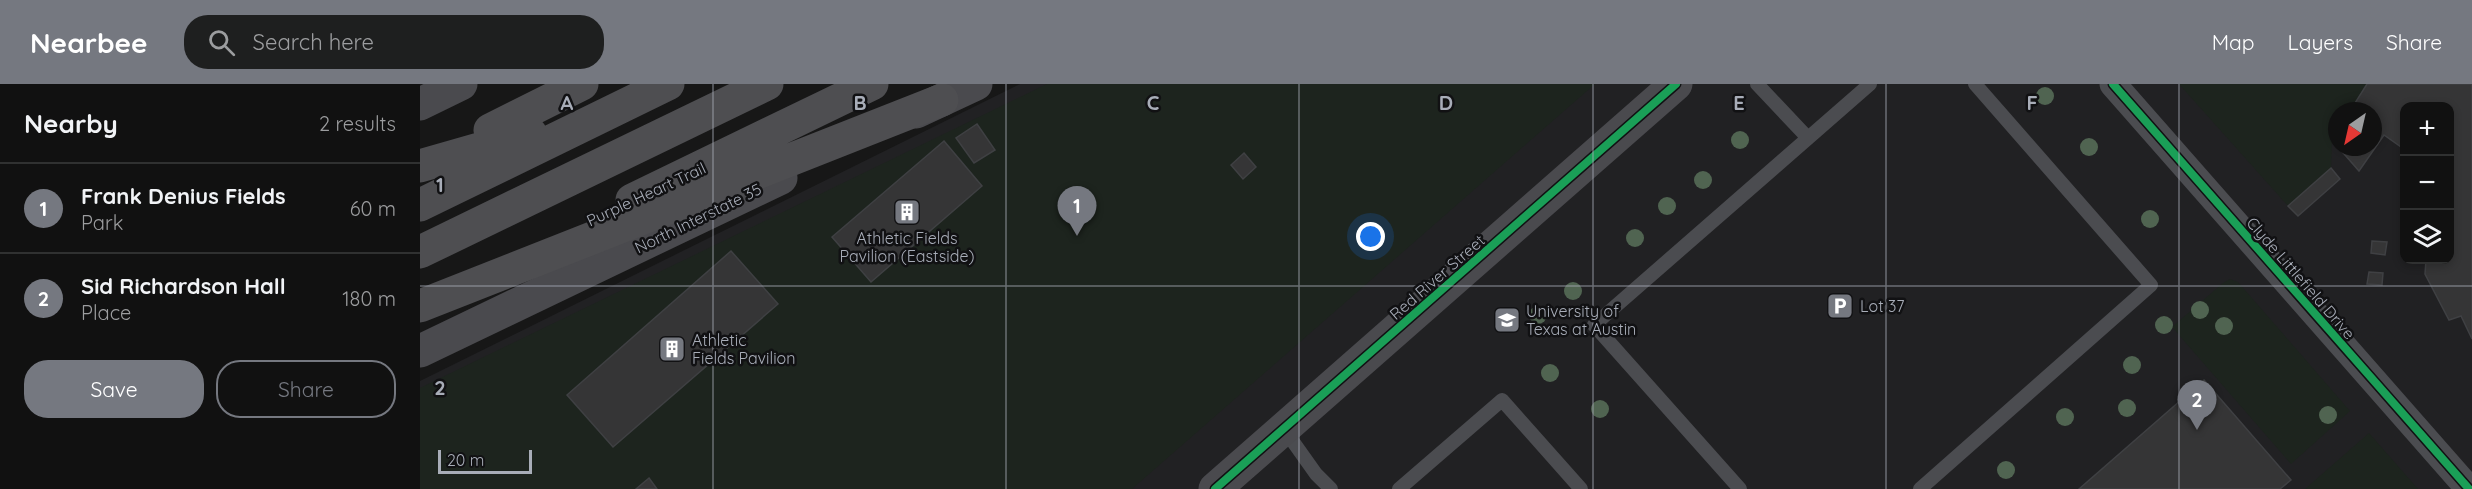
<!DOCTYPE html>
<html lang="en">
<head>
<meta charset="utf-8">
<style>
	body { margin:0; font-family:Quicksand,sans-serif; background:#1e1f1f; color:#f1f3f6 }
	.controls { position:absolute; right:18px; top:18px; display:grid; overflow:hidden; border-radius:12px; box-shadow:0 3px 9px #0003 }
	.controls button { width:54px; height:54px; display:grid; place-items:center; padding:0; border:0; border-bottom:2px solid #303131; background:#111; color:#f1f3f6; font:30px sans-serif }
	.compass { position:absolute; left:1908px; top:18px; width:54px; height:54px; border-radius:50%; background:#111; box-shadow:0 3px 9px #0003; rotate:214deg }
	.scale { position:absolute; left:18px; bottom:15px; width:94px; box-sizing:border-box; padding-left:6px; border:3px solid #a8adb8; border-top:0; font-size:16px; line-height:21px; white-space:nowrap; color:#a8adb8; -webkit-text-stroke:4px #111113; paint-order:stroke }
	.you { position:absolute; left:951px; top:153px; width:21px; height:21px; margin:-15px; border:4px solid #fff; border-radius:50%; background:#1a73e8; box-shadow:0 0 0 9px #1a73e833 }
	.badge { display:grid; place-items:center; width:39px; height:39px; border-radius:50%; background:#757880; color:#fff; font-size:20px; font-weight:700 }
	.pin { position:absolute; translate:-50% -50px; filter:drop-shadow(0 2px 3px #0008) }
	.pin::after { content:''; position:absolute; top:32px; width:21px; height:18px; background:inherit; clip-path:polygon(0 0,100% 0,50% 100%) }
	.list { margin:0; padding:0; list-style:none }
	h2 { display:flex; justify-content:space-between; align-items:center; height:78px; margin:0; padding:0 24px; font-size:26px }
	h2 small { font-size:20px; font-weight:400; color:#9c9d9f }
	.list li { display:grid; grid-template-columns:39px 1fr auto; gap:18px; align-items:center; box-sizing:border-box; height:90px; padding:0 24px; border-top:2px solid #303131 }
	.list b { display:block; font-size:22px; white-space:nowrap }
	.list p { margin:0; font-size:20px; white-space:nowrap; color:#9c9d9f }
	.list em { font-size:20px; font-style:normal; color:#9c9d9f }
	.actions { display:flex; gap:12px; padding:18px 24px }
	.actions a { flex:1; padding:14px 0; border:2px solid #757880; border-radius:24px; text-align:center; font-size:21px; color:#757880 }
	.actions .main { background:#757880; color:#fff }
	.icon { flex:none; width:33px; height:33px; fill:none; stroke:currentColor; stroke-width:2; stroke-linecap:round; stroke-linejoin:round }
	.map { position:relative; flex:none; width:2052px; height:405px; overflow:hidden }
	header { display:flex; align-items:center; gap:36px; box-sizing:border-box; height:84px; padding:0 30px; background:#757880; color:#fff }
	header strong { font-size:28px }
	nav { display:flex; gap:33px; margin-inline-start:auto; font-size:21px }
	.search { width:420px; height:54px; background:#1e1f1f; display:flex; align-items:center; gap:15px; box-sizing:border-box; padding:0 21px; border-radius:24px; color:#9c9d9f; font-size:22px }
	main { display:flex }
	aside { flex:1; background:#111 }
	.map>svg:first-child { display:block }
</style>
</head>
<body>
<header>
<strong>Nearbee</strong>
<div class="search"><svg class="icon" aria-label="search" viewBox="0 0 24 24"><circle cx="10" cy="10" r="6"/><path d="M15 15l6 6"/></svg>Search here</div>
<nav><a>Map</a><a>Layers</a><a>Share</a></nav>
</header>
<main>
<aside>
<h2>Nearby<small>2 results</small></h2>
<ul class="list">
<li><span class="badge">1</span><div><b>Frank Denius Fields</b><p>Park</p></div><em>60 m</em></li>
<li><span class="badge">2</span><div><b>Sid Richardson Hall</b><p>Place</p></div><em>180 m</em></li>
</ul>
<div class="actions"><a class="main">Save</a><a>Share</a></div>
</aside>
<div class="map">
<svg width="2052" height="405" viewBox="0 0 2052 405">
	<rect width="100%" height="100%" fill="#171717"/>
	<!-- built -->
	<path fill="#212123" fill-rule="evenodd" d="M600 0H2052V405H0V297ZM1984 22H2030V176H1984ZM1917 27H1953V63H1917Z"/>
	<!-- green -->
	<path fill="#1d241e" d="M627 0H1175L712 405H0V304Z
		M1759 0H2052V255L2041 232 2029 236 2005 190 2006 176H2030V22H1984V65L1964 51 1939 87 1918 63H1953V27H1917V62L1912 56 1911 84 1868 122Z
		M1810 195 1818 198 1930 327 1871 380 1752 243 1803 199Z
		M1949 349 1998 405H1885Z"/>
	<!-- building -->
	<path fill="#353536" stroke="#3f4043" stroke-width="1.5" d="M1947 0H2052V255L2041 232 2029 236 2005 190 2006 176H2030V22H1984V65L1964 51 1939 87 1918 63H1953V27H1930Z
		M557 40 575 66 554 79 536 54Z
		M524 57 562 102 451 198 412 153Z
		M824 69 836 83 823 95 811 81Z
		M1911 84 1920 95 1878 132 1868 122Z
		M1952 157 1967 158 1965 171 1951 169Z
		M311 167 358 220 193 363 147 311Z
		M1949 188 1963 189 1962 201 1947 200Z
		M1784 296 1871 396 1860 405H1659Z
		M229 394 237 405H216Z"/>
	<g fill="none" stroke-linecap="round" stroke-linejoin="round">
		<!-- lane -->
		<path stroke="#4b4c50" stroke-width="14" d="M1337 0 1388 54
			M864 345 896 390 911 405
			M979 405 1082 316 1161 405
			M1320 405 1174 241 1450 0
			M1500 405 1731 201 1555 0"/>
		<!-- street -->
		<path stroke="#4b4c50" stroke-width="27" d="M1693 0 2049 405"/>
		<!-- secondary -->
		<path stroke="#4a4a4e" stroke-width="33" d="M0 20 41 0
			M496 28 556 0
			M0 267 361 94
			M795 405 1256 0"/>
		<!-- highway -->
		<path stroke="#4e4e51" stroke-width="33" d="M70 46 162 0
			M0 82 111 50
			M212 116 452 0
			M0 121 248 0
			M0 168 347 0
			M0 222 522 16"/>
		<defs>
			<path id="cycleway" d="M1693 0 2049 405
				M795 405 1256 0"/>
		</defs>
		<!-- cycleway casing -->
		<use href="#cycleway" stroke="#111113" stroke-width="11"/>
		<!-- cycleway -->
		<use href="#cycleway" stroke="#1a9f57" stroke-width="8"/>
	</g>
	<!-- trees -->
	<g fill="#506451">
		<circle cx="1625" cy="12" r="9"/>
		<circle cx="1320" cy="56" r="9"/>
		<circle cx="1669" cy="63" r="9"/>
		<circle cx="1283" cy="96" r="9"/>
		<circle cx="1247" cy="122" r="9"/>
		<circle cx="1730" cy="135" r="9"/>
		<circle cx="1215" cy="154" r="9"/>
		<circle cx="1153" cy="207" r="9"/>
		<circle cx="1780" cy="226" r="9"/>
		<circle cx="1118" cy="231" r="9"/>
		<circle cx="1744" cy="241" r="9"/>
		<circle cx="1804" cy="242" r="9"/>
		<circle cx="1712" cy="281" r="9"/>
		<circle cx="1130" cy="289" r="9"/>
		<circle cx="1707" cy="324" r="9"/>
		<circle cx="1180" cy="325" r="9"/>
		<circle cx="1908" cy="331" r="9"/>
		<circle cx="1645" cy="333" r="9"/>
		<circle cx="1586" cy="386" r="9"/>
	</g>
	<!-- grid -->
	<path fill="none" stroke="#a8adb8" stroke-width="1.5" stroke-opacity="0.55" d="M293 0V405M586 0V405M879 0V405M1173 0V405M1466 0V405M1759 0V405M0 202H2052"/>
	<!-- icons -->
	<defs>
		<symbol id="building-square" viewBox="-11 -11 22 22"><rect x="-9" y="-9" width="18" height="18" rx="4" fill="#757880" stroke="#111113"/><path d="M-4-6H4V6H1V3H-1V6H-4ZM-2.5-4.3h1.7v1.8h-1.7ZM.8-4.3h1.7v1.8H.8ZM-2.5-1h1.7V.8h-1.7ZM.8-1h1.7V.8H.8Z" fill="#fff"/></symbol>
		<symbol id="parking-square" viewBox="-11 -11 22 22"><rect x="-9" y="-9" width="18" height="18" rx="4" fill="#757880" stroke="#111113"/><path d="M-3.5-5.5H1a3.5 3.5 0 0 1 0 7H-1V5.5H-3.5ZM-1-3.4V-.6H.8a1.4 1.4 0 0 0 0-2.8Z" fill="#fff"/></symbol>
		<symbol id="university-square" viewBox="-11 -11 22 22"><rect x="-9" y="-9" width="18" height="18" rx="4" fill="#757880" stroke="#111113"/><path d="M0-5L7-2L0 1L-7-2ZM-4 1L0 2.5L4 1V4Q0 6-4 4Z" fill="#fff"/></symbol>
	</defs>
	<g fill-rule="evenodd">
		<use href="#building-square" x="472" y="113" width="30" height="30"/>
		<use href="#parking-square" x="1405" y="207" width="30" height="30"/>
		<use href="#university-square" x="1072" y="221" width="30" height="30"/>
		<use href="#building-square" x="237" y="250" width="30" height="30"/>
	</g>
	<g text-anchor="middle" stroke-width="5" stroke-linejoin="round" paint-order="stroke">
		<!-- street labels -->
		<g font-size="16" fill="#a8adb8" stroke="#111113">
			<text transform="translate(226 110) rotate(-25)" y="6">Purple Heart Trail</text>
			<text transform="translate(278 134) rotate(-26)" y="6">North Interstate 35</text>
			<text transform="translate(1017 193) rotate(-41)" y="6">Red River Street</text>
			<text transform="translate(1881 194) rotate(49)" y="6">Clyde Littlefield Drive</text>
		</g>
		<!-- poi labels -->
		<g font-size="16" fill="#a8adb8" stroke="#111113" text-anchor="start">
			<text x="487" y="160" text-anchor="middle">Athletic Fields<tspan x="487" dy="18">Pavilion (Eastside)</tspan></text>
			<text x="1440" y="228">Lot 37</text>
			<text x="1106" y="233">University of<tspan x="1106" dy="18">Texas at Austin</tspan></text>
			<text x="272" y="262">Athletic<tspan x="272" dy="18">Fields Pavilion</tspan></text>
		</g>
	</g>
	<g font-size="20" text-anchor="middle" font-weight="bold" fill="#a8adb8" stroke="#111113" stroke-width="5" stroke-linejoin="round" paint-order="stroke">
		<text x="147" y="26">A</text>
		<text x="440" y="26">B</text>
		<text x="733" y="26">C</text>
		<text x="1026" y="26">D</text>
		<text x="1319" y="26">E</text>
		<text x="1612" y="26">F</text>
		<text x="20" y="108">1</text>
		<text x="20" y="311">2</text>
	</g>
</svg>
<div class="controls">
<button>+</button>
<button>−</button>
<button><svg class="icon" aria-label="layers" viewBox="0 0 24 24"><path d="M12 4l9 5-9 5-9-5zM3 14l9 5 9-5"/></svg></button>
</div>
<svg class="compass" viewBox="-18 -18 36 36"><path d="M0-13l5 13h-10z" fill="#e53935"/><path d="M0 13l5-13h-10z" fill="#9c9d9f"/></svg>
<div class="scale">20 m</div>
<div class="you"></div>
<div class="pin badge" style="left:657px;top:152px">1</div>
<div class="pin badge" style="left:1777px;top:346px">2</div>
</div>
</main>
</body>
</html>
